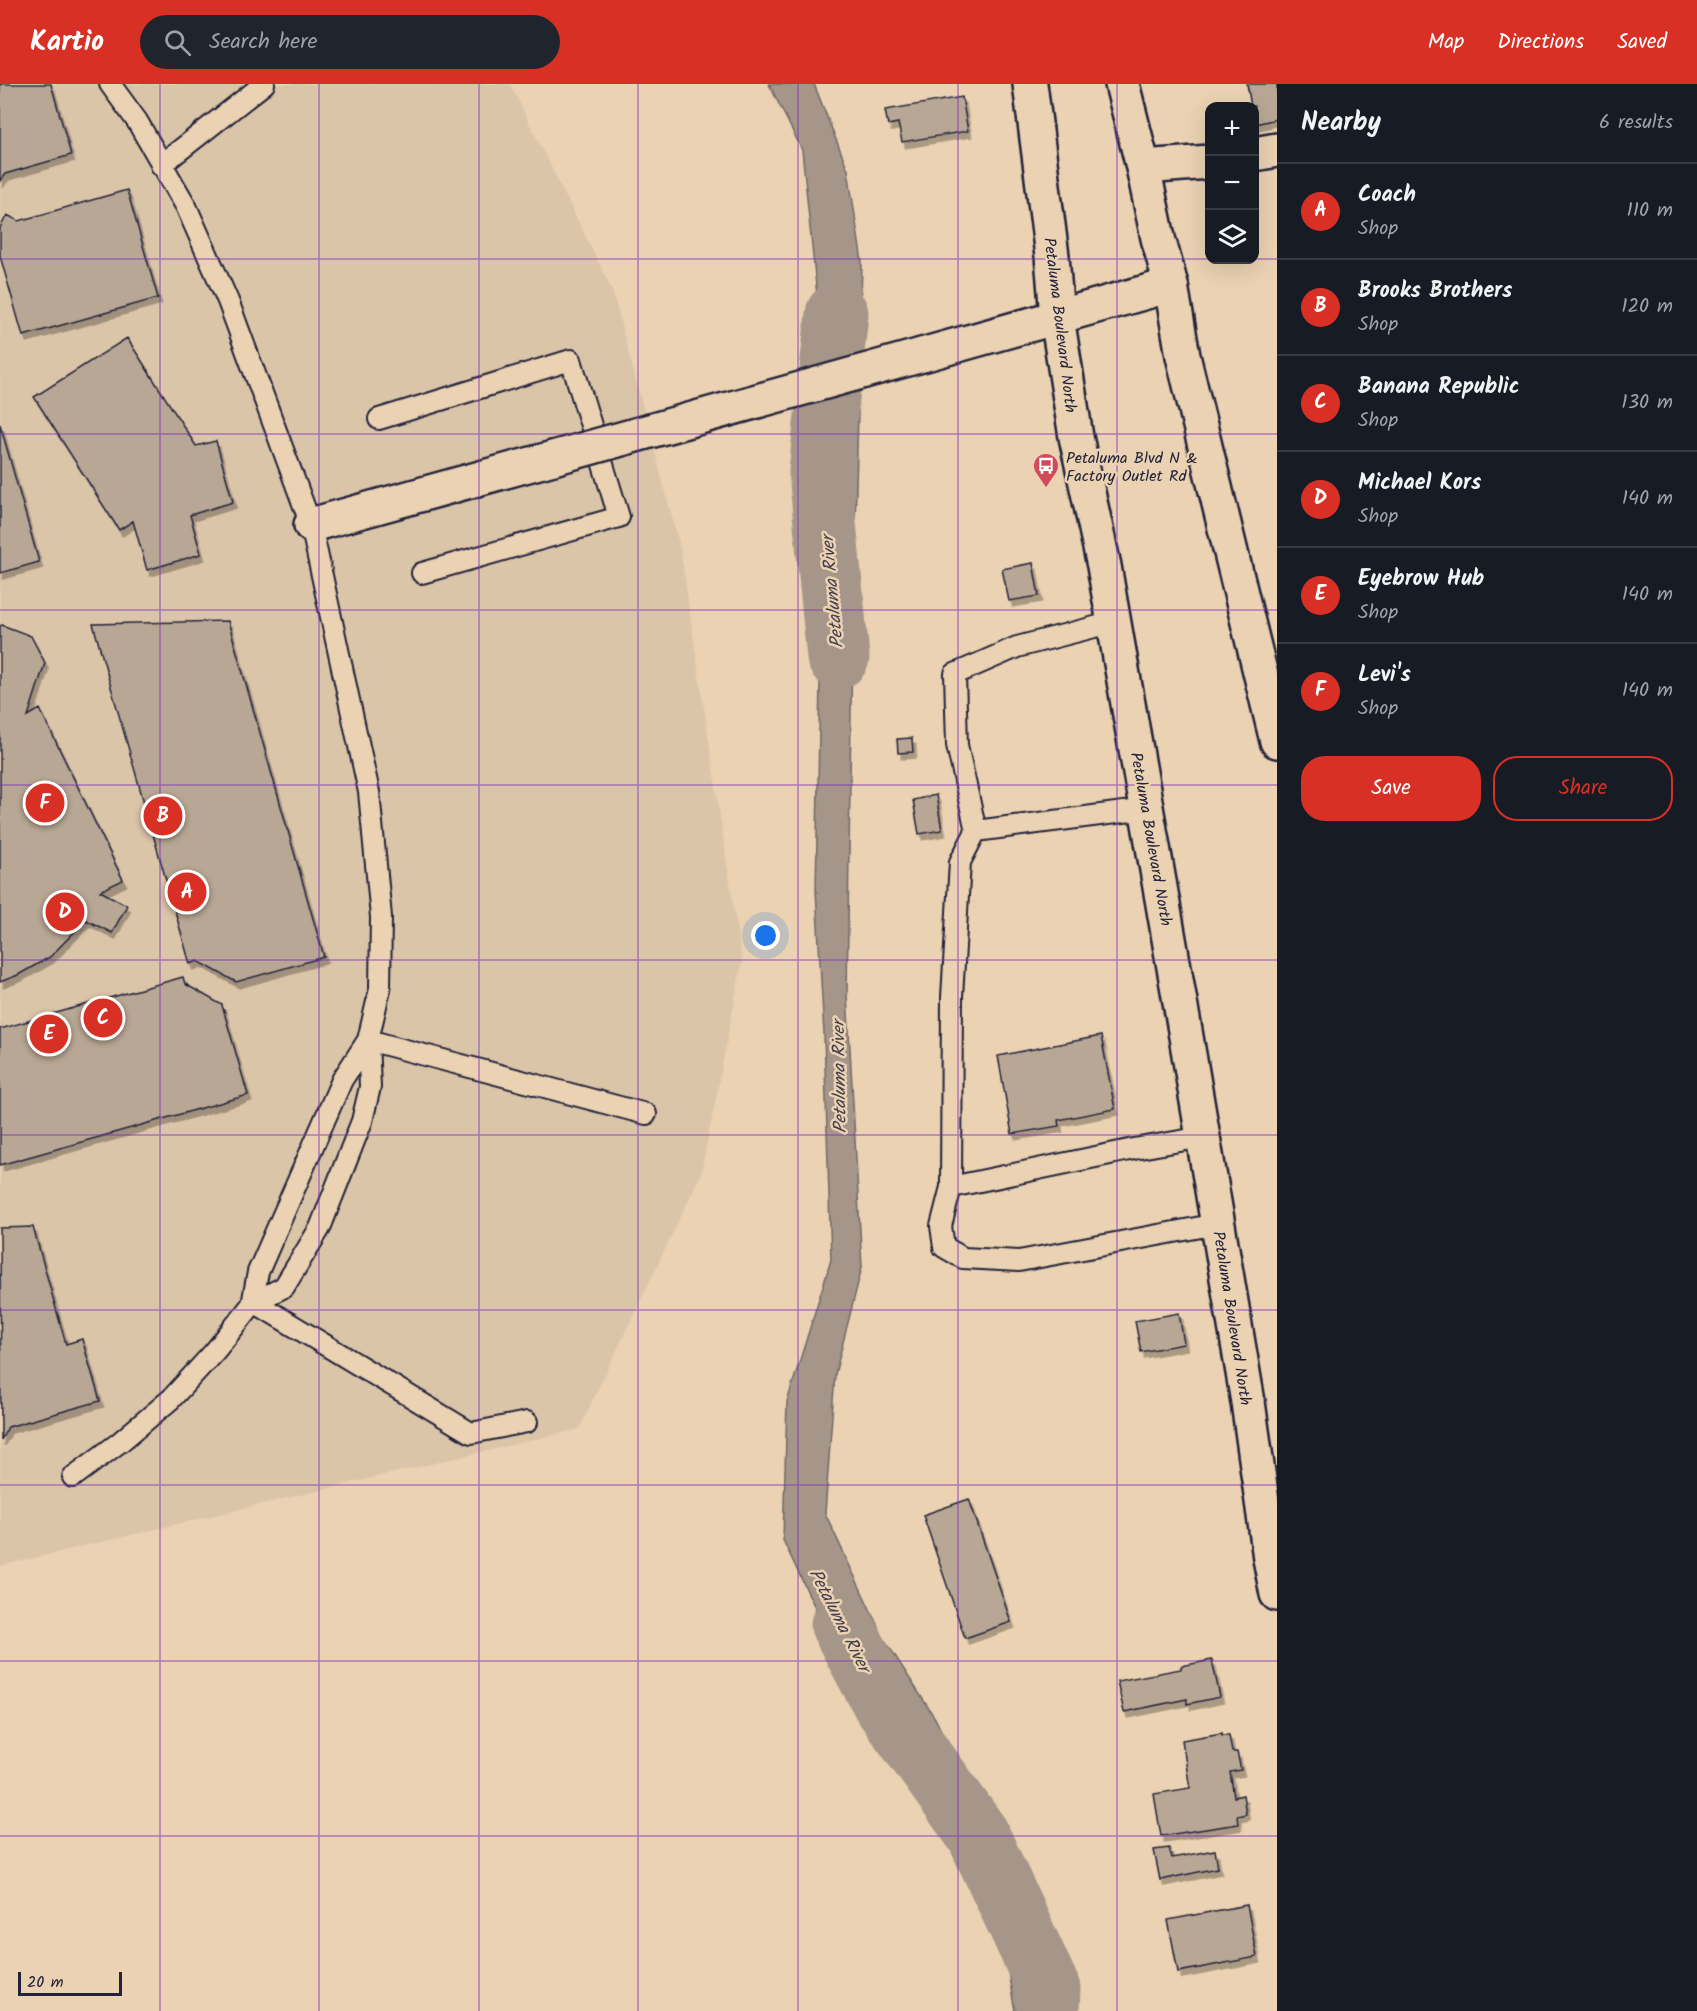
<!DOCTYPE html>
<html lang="en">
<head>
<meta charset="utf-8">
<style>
	body { margin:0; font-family:Kalam,sans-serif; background:#20242c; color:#f1f3f6 }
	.controls { position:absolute; right:18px; top:18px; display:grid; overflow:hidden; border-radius:12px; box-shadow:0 6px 24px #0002 }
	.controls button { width:54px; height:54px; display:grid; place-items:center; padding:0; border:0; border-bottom:2px solid #363941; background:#171b24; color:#f1f3f6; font:30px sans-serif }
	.scale { position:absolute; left:18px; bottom:15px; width:104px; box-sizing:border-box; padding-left:6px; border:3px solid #22223b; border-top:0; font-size:16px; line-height:21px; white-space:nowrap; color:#22223b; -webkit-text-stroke:4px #ead2b2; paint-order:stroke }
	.you { position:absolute; left:766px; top:852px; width:21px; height:21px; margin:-15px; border:4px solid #fff; border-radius:50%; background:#1a73e8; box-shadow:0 0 0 9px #1a73e833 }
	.badge { display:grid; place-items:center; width:39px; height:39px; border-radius:50%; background:#d93025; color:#fff; font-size:20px; font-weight:700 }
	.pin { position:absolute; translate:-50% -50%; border:3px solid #fff; box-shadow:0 2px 6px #0006 }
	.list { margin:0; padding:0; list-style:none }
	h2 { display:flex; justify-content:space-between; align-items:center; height:78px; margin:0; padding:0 24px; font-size:26px }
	h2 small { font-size:20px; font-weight:400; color:#9ea1a6 }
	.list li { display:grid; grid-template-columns:39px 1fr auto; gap:18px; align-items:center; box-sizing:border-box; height:96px; padding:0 24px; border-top:2px solid #363941 }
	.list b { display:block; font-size:22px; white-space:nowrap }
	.list p { margin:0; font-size:20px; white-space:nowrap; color:#9ea1a6 }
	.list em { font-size:20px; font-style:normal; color:#9ea1a6 }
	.actions { display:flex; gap:12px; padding:18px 24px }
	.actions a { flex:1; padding:14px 0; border:2px solid #d93025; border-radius:24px; text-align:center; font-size:21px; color:#d93025 }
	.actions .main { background:#d93025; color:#fff }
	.icon { flex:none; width:33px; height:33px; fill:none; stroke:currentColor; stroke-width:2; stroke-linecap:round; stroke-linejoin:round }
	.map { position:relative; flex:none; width:1277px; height:1927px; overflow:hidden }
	header { display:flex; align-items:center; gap:36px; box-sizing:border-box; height:84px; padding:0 30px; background:#d93025; color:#fff }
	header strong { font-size:28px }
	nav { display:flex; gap:33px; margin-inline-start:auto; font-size:21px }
	.search { width:420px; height:54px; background:#20242c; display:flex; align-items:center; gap:15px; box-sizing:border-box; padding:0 21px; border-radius:33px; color:#9ea1a6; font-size:22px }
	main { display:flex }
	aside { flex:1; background:#171b24 }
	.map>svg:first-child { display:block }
</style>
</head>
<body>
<header>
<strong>Kartio</strong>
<div class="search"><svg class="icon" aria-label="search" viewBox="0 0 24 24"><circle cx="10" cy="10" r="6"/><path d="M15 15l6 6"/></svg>Search here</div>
<nav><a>Map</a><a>Directions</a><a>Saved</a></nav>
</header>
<main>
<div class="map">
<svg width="1277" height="1927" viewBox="0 0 1277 1927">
	<defs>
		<filter id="shadow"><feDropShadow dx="3.5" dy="6" stdDeviation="0" flood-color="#0004"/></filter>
	</defs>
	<rect width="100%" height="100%" fill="#ead2b2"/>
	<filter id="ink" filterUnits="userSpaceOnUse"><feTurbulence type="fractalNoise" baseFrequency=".0167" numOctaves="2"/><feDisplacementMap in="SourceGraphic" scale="12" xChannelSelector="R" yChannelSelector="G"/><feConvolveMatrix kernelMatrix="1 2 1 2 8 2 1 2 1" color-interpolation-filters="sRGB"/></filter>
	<g filter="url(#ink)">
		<!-- built -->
		<path fill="#dbc5a9" d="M0 0H510L612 206 680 463 742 879 701 1090 579 1345 0 1482Z"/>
		<!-- water -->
		<path fill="#a69689" stroke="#71686a" stroke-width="1.5" d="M769 0H814L848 86 862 178 852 556 847 911 862 1183 835 1290 825 1429 883 1553 935 1634 1052 1873 1067 1927H1015L1001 1849 929 1662 840 1576 783 1456 787 1318 831 1176 824 950 816 806 820 596 837 405 802 66Z"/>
		<!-- pier -->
		<path fill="#ead2b2" d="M863 232 861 325 827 335 818 245Z"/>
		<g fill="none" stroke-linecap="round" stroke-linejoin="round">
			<!-- river -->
			<path stroke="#a69689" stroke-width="63" d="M837 230 820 388 838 573
				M842 1541 884 1620 978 1751 1049 1905 1048 1927"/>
		</g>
		<!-- building -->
		<path fill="#b8a794" stroke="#22223b" stroke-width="1.5" filter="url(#shadow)" d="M0 0H51L71 71 5 90 0 97Z
			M1247 0H1277V35L1255 40 1254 22H1251Z
			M962 13 968 47 902 58 898 39 888 41 885 26Z
			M127 106 158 214 23 252 0 172V144L7 131 19 137Z
			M127 254 196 362 216 357 233 418 190 431 201 470 147 486 133 437 119 446 34 313Z
			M0 340 39 478 0 489Z
			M1033 479 1039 512 1009 517 1002 485Z
			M228 537 324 873 236 898 198 877 190 880 93 540Z
			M2 541 31 552 45 579 28 632 40 625 123 796 100 807 127 821 112 849 86 836 50 873 18 891 0 898V542Z
			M912 654 913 668 898 669 897 655Z
			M936 711 942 746 919 750 913 716Z
			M183 893 185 900 222 921 248 1011 0 1081V945Z
			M1101 952 1115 1025 1058 1036 1059 1042 1012 1050 998 972Z
			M33 1143 66 1260 82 1255 100 1317 8 1343 1 1356 0 1144Z
			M1179 1229 1184 1260 1141 1268 1135 1237Z
			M969 1415 1011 1538 965 1554 923 1431Z
			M1212 1576 1220 1613 1187 1620V1615L1124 1628 1117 1597 1181 1585V1582Z
			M1222 1649V1651H1229L1232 1668H1237L1241 1686 1230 1688 1234 1713 1243 1711 1246 1730 1237 1732 1238 1740 1161 1752 1154 1710 1190 1704 1182 1656Z
			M1169 1764 1172 1774 1215 1766 1218 1784 1160 1796 1154 1766Z
			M1247 1821 1257 1873 1178 1888 1168 1836Z"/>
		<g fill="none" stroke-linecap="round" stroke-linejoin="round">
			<defs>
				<path id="lane" d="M161 81 264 0
					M379 335 571 276 619 433 422 489
					M976 747 957 661 955 590 1017 563 1114 538
					M368 956 646 1030
					M1203 1053 1134 1065 951 1103 941 1142 944 1163 963 1174 1019 1177 1217 1140
					M951 1103 952 913 960 778 976 747 1147 725
					M254 1218 471 1349 527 1338
					M252 1221 258 1188 342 996 368 956
					M73 1393 120 1358 171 1315 215 1267 254 1218 284 1203 320 1144 362 1037 370 1003 368 956 380 905 381 833 369 708 311 441 228 217 186 122 137 37 110 0"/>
				<path id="street" d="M1254 70 1277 66
					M1143 83 1210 78
					M922 271 1171 201
					M311 441 553 374"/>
				<path id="secondary" d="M1030 0 1052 172 1057 233 1076 353 1104 482 1183 935 1248 1318 1270 1474 1277 1510
					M1122 0 1143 83 1158 154 1171 201 1183 272 1277 657"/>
			</defs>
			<!-- lane casing -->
			<use href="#lane" stroke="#22223b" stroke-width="24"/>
			<!-- street casing -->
			<use href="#street" stroke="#22223b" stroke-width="38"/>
			<!-- secondary casing -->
			<use href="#secondary" stroke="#22223b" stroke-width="38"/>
			<!-- lane -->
			<use href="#lane" stroke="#ead2b2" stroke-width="20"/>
			<!-- street -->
			<use href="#street" stroke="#ead2b2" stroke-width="33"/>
			<!-- secondary -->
			<use href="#secondary" stroke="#ead2b2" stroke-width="33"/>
			<defs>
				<path id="street-bridge" d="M553 374 922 271"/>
			</defs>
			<!-- street-bridge casing -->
			<use href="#street-bridge" stroke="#22223b" stroke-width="38" stroke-linecap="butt"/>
			<!-- street-bridge -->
			<use href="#street-bridge" stroke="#ead2b2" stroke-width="33"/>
		</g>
	</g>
	<!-- grid -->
	<path fill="none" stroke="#7b2cbf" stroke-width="1.5" stroke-opacity="0.55" d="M160 0V1927M319 0V1927M479 0V1927M638 0V1927M798 0V1927M958 0V1927M1117 0V1927M0 175H1210M1254 175H1277M0 350H1277M0 526H1277M0 701H1277M0 876H1277M0 1051H1277M0 1226H1277M0 1401H1277M0 1577H1277M0 1752H1277"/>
	<!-- icons -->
	<defs>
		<symbol id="bus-pin" viewBox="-11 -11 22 30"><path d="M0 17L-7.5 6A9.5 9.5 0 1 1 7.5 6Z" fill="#d1495b" stroke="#ead2b2"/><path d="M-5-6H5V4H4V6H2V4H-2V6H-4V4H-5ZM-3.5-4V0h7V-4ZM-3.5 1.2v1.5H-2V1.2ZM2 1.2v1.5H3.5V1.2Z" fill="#fff"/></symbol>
	</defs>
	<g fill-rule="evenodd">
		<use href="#bus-pin" x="1031" y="367" width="30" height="40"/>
	</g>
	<g text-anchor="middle" stroke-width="5" stroke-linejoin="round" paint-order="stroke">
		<!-- street labels -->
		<g font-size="16" fill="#22223b" stroke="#ead2b2">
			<text transform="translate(1061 241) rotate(83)" y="6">Petaluma Boulevard North</text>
			<text transform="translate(1152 755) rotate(80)" y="6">Petaluma Boulevard North</text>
			<text transform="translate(1233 1234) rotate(81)" y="6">Petaluma Boulevard North</text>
		</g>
		<!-- poi labels -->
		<g font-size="16" fill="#22223b" stroke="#ead2b2" text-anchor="start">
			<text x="1066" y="379">Petaluma Blvd N &amp;<tspan x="1066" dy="18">Factory Outlet Rd</tspan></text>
		</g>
		<!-- water labels -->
		<g font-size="18" font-style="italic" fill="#433f4e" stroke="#ead2b2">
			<text transform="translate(832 508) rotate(-95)" y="6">Petaluma River</text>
			<text transform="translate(839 993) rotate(-91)" y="6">Petaluma River</text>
			<text transform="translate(840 1536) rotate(63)" y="6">Petaluma River</text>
		</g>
	</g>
</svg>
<div class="controls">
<button>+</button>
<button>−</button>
<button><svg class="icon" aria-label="layers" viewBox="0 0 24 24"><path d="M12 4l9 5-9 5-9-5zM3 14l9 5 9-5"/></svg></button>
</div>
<div class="scale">20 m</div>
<div class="you"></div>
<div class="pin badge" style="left:187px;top:808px">A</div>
<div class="pin badge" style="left:163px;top:732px">B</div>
<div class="pin badge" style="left:103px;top:934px">C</div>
<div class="pin badge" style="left:65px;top:828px">D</div>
<div class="pin badge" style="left:49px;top:950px">E</div>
<div class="pin badge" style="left:45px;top:719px">F</div>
</div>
<aside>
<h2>Nearby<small>6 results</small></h2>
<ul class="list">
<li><span class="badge">A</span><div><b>Coach</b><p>Shop</p></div><em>110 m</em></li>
<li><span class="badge">B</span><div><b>Brooks Brothers</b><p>Shop</p></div><em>120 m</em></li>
<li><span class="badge">C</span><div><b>Banana Republic</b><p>Shop</p></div><em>130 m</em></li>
<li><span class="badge">D</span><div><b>Michael Kors</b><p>Shop</p></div><em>140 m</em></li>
<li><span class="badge">E</span><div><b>Eyebrow Hub</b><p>Shop</p></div><em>140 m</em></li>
<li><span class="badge">F</span><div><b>Levi's</b><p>Shop</p></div><em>140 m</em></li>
</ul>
<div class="actions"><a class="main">Save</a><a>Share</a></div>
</aside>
</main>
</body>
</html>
